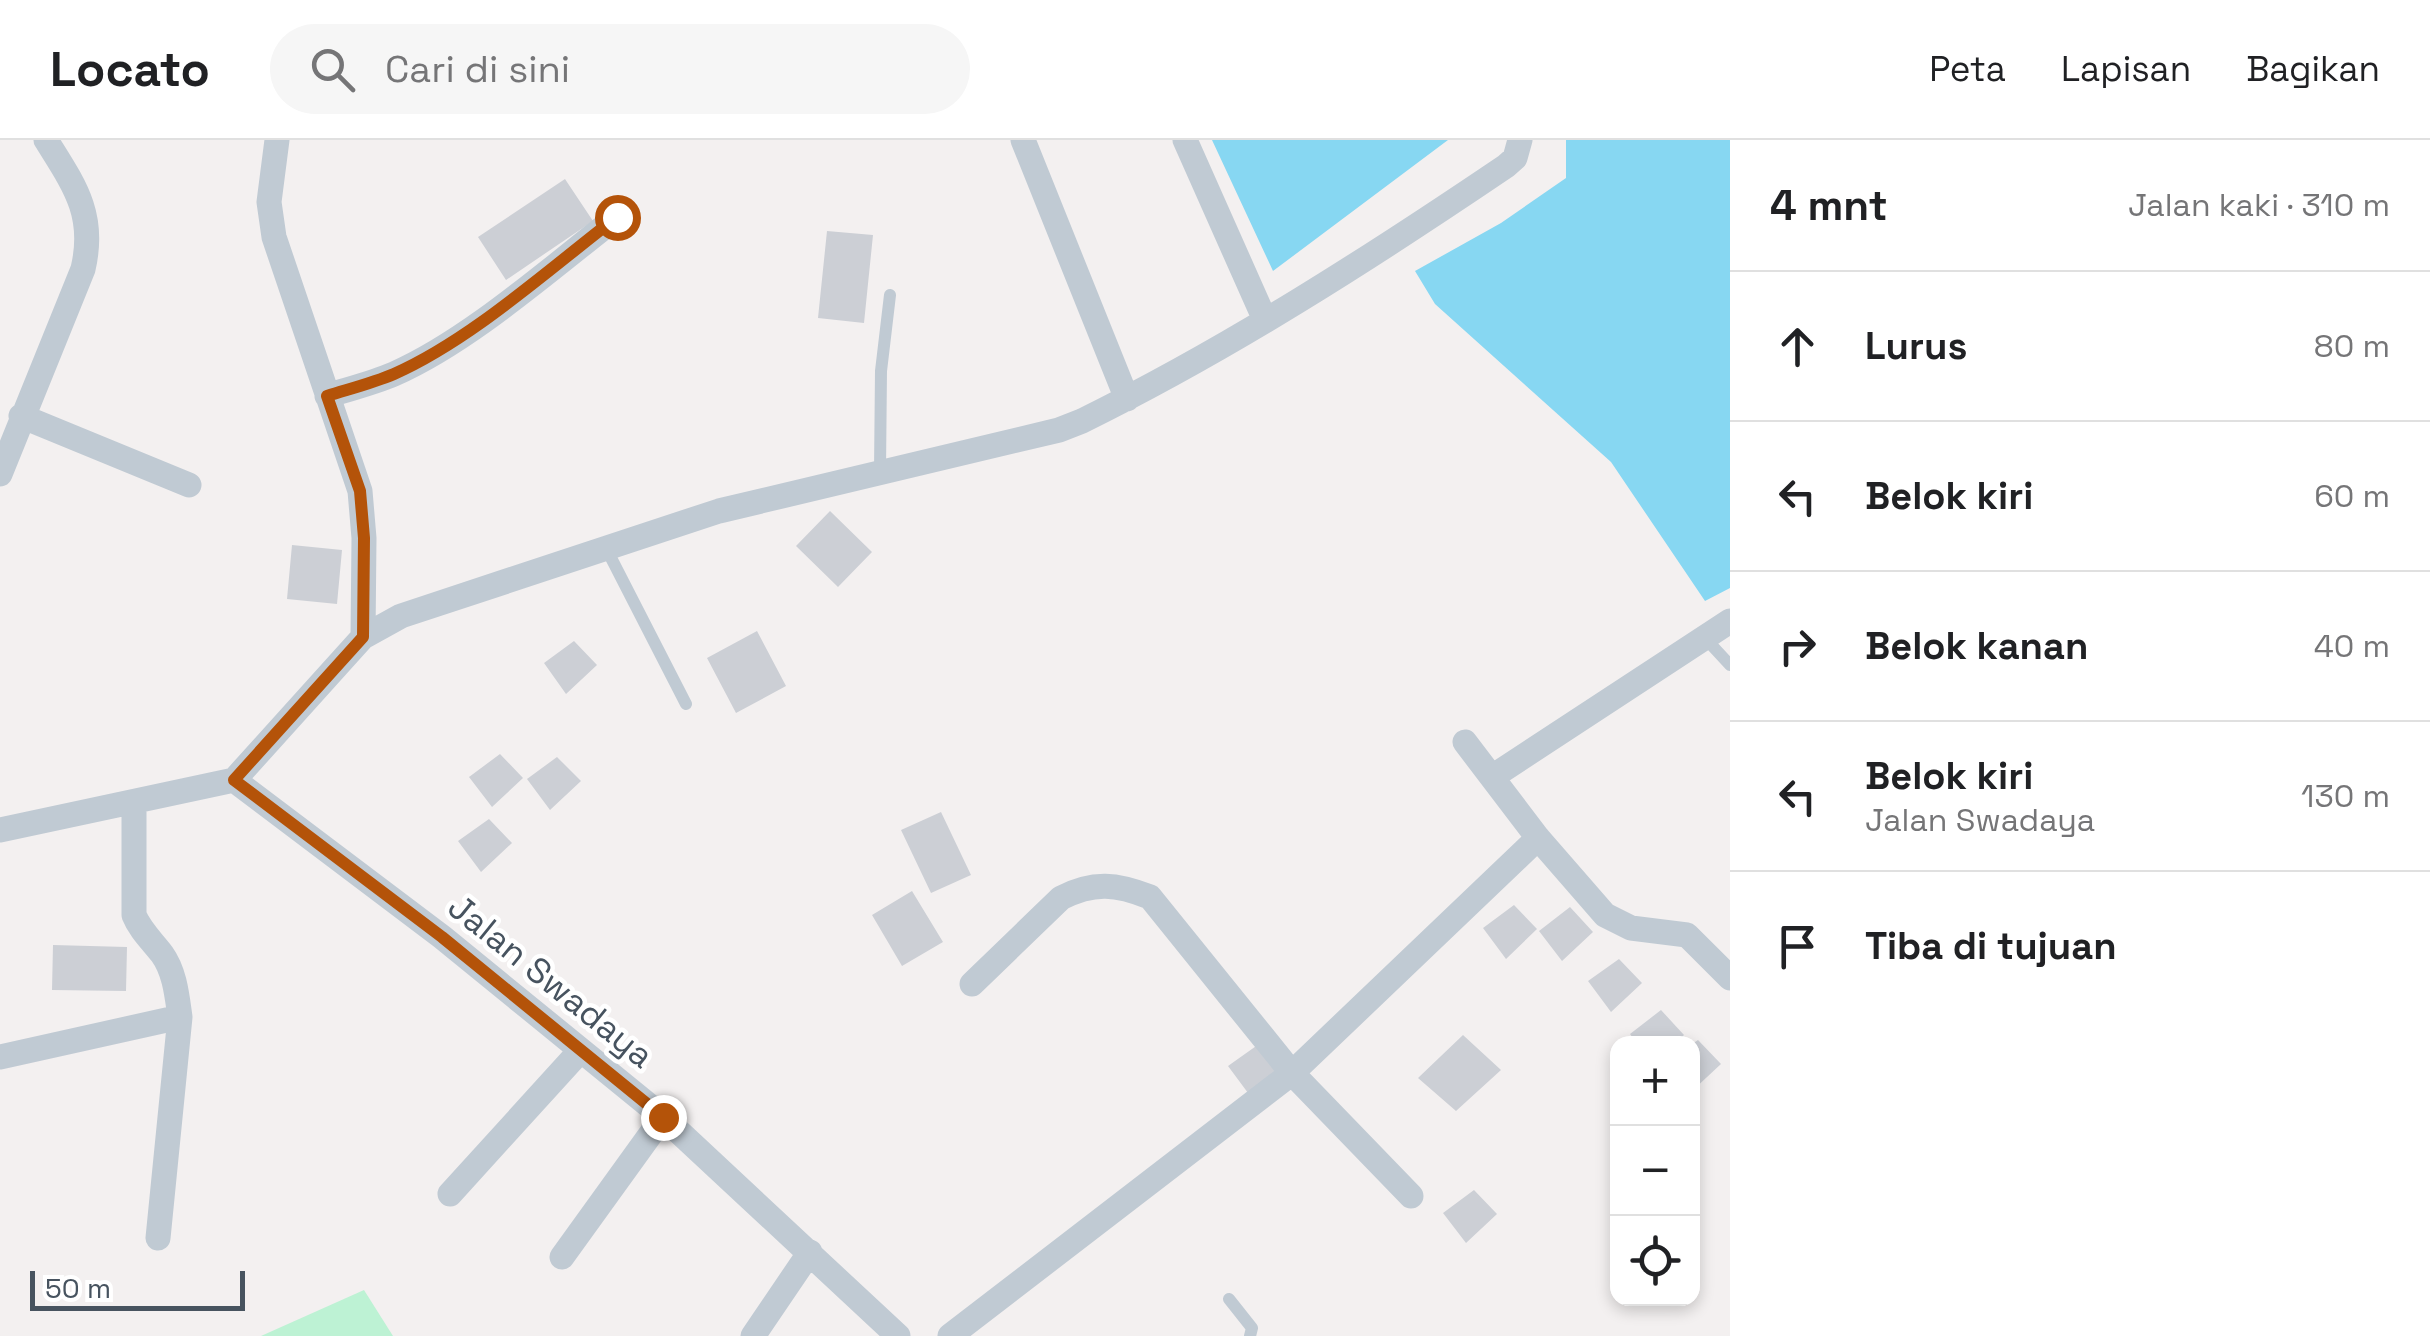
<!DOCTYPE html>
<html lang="id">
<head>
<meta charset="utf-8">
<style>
	body { margin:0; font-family:"Space Grotesk",sans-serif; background:#f6f6f6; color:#202124 }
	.controls { position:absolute; right:30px; bottom:30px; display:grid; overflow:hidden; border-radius:20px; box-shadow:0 5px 15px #0003 }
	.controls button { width:90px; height:90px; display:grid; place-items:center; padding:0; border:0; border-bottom:2px solid #e0e0e0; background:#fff; color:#202124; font:50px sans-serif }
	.scale { position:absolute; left:30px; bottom:25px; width:215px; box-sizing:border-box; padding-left:10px; border:5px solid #47535f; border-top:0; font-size:28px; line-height:35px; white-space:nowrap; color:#47535f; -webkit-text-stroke:8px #fff; paint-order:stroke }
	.stop { position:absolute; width:30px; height:30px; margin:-22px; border:8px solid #b45309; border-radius:50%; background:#fff }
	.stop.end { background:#b45309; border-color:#fff; box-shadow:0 2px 10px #0008 }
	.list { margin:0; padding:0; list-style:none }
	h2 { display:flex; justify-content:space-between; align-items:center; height:130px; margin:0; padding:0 40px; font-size:42px }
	h2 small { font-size:32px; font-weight:400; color:#757577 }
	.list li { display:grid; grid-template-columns:65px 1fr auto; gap:30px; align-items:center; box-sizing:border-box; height:150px; padding:0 40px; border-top:2px solid #e0e0e0 }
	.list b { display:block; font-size:38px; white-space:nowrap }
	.list p { margin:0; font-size:32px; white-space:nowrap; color:#757577 }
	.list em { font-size:32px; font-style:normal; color:#757577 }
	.icon { flex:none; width:55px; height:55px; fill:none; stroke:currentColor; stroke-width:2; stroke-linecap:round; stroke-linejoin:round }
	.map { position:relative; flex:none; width:1730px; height:1196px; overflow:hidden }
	header { display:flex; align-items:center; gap:60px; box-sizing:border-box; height:140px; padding:0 50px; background:#fff; border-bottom:2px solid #e0e0e0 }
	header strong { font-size:48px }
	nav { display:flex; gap:55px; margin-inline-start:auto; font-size:35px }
	.search { width:700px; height:90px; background:#f6f6f6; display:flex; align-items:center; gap:25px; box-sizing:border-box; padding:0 35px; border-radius:55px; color:#757577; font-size:38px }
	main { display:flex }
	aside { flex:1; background:#fff }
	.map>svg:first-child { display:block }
</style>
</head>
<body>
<header>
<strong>Locato</strong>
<div class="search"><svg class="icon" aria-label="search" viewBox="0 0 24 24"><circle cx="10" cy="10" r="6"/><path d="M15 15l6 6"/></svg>Cari di sini</div>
<nav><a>Peta</a><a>Lapisan</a><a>Bagikan</a></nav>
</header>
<main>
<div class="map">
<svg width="1730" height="1196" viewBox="0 0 1730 1196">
	<rect width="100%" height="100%" fill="#f3f0f0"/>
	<!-- green -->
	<path fill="#bdf2d4" d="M364 1150 393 1196H261Z"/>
	<!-- water -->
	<path fill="#87d7f2" d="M1212 0H1448L1273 131Z
		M1566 0H1730V448L1705 461 1611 322 1435 164 1415 131 1501 83 1566 38Z"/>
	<!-- building -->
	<path fill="#cccfd5" d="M565 39 593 81 506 140 478 97Z
		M827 91 873 95 864 183 818 178Z
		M830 371 872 412 838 447 796 406Z
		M292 405 342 410 337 464 287 459Z
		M757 491 786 546 736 573 707 518Z
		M574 501 597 525 566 554 544 523Z
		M500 614 523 638 492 667 469 637Z
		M557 617 581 641 550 670 527 639Z
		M941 672 971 735 931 753 901 690Z
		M489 679 512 703 481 732 458 701Z
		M912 751 943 802 902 826 872 775Z
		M1514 765 1537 789 1506 819 1483 788Z
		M1570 767 1593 792 1562 821 1539 791Z
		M53 805 127 807 126 851 52 850Z
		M1619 819 1642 843 1611 872 1588 841Z
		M1661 870 1684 895 1675 904H1637L1630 894Z
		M1463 895 1501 930 1456 971 1418 938Z
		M1698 900 1721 924 1692 951V904Z
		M1259 904 1282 928 1251 957 1228 926Z
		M1474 1050 1497 1074 1466 1103 1443 1073Z"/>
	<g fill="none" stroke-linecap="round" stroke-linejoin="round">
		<!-- lane -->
		<path stroke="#c0cad3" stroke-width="12" d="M880 330 881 231 890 155
			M606 408 686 564
			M1705 498 1730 525
			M1229 1159 1252 1188 1250 1196"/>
		<!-- street -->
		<path stroke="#c0cad3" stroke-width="25" d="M277 0 269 62 274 97 360 351 364 398 363 497
			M1023 0 1127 259
			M1185 0 1265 180
			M327 256C349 249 373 243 394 234 469 201 551 128 617 77
			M21 276 189 345
			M0 334 83 129C96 74 74 45 46 0
			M1465 602 1538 698 1605 775 1631 788 1687 795 1730 838
			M1492 637 1730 481
			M234 640 442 797 663 977 898 1196
			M0 690 234 640 363 497 401 476 719 371 1059 290 1082 281C1230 208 1370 118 1506 26L1515 18 1520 0
			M972 844 1061 758C1094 741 1117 744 1150 757L1292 933 1411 1056
			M0 917 180 877C177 856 175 832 162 814 152 801 140 790 134 775V664
			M450 1054 580 911
			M158 1098 180 877
			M562 1117 663 977
			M753 1196 810 1112
			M950 1196 1292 933 1538 698"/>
	</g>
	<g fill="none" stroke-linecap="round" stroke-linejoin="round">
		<!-- route -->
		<path stroke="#b45309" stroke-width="12" d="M617 77C549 129 471 200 394 234 373 243 349 249 327 256L360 351 364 398 363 497 234 640 442 797 663 977"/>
	</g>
	<g text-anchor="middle" stroke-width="9" stroke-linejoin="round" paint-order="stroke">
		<!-- street labels -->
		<g font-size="35" fill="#47535f" stroke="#fff">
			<text transform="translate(551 841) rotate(39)" y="12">Jalan Swadaya</text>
		</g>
	</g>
</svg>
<div class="controls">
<button>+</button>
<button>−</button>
<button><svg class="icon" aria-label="locate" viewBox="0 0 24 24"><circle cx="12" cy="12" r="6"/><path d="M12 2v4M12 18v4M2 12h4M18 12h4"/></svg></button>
</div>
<div class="scale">50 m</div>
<div class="stop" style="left:617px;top:77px"></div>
<div class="stop end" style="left:663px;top:977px"></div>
</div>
<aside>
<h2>4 mnt<small>Jalan kaki · 310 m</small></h2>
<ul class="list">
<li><svg class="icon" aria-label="ahead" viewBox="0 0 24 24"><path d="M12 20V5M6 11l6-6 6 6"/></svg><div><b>Lurus</b></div><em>80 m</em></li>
<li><svg class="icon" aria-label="left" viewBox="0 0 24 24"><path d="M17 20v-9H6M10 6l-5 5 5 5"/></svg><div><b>Belok kiri</b></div><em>60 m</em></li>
<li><svg class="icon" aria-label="right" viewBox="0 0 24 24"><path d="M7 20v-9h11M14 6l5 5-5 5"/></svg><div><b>Belok kanan</b></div><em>40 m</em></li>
<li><svg class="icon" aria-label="left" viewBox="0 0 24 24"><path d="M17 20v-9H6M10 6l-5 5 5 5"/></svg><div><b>Belok kiri</b><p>Jalan Swadaya</p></div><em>130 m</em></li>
<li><svg class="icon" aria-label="arrive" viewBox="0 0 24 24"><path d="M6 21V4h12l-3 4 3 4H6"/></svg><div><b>Tiba di tujuan</b></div></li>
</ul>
</aside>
</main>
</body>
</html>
